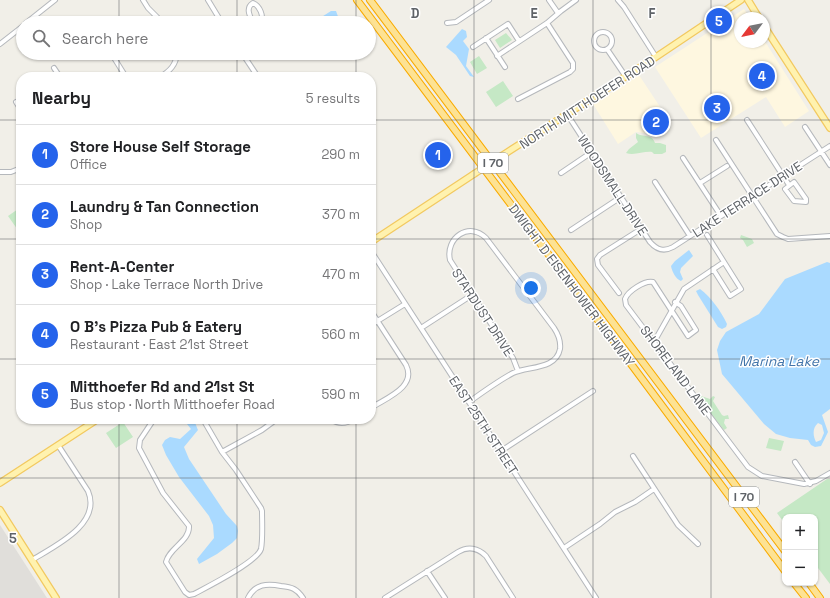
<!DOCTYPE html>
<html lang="en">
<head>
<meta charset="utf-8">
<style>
	body { margin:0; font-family:"Space Grotesk",sans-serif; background:#f6f6f6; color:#202124 }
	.controls { position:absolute; right:12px; bottom:12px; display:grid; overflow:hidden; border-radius:8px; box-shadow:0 1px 3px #0004 }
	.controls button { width:36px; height:36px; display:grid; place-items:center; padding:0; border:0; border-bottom:1px solid #e0e0e0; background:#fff; color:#202124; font:20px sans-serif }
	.compass { position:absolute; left:734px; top:12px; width:36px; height:36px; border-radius:50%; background:#fff; box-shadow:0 1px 3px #0004; rotate:238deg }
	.you { position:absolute; left:531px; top:288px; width:14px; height:14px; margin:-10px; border:3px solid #fff; border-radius:50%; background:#1a73e8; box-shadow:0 0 0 6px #1a73e833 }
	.badge { display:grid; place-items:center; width:26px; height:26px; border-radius:50%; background:#2563eb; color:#fff; font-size:13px; font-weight:700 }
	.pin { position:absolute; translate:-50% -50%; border:2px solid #fff; box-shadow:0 1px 4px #0006 }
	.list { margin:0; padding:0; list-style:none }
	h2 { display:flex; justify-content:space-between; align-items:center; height:52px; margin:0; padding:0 16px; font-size:17px }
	h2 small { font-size:13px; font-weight:400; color:#757577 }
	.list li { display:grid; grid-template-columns:26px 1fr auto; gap:12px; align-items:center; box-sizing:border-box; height:60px; padding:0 16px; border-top:1px solid #e0e0e0 }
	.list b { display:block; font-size:15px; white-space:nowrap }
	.list p { margin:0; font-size:13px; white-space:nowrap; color:#757577 }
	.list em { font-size:13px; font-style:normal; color:#757577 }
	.icon { flex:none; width:22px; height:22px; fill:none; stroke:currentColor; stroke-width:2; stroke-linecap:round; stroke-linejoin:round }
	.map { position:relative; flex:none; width:830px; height:598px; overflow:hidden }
	.search { position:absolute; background:#fff; box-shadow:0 1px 3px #0004; left:16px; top:16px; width:360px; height:44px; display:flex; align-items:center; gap:10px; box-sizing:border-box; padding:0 14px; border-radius:22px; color:#757577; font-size:15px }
	.panel { position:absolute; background:#fff; box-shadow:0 1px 3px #0004; left:16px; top:72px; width:360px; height:352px; border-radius:16px }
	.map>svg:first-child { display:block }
</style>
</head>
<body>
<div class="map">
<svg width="830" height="598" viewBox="0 0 830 598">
	<rect width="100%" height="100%" fill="#f1efe8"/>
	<!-- commercial -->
	<path fill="#fef7e0" d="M744 9 750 18H740V42H764V40L809 111 785 127 766 97 701 138 655 67Z
		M639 75 670 122 651 134 636 132 618 144 593 104Z"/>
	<!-- industrial -->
	<path fill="#e0deda" d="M0 525 47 598H0Z"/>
	<!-- green -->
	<path fill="#c5e8c5" d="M506 33 512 40 500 48 495 40Z
		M479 56 487 68 477 74 470 62Z
		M503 81 513 96 496 107 486 92Z
		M636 133C643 138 652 133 655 143H660L666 145V152L662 154H654L652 152C644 151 634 156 626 153L629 149 638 142 636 138Z
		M21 207V233H20L8 216Z
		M741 235 752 239 754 243 747 247 743 240 740 238Z
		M700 392 701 396 710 399 713 396 715 397 713 401 722 415 724 416 728 415 729 419H725L724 423 727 428 724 430 699 399 698 395Z
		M123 422 133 437 116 448 106 433Z
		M769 438 784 441 781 451 766 448Z
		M827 479H830V584L815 564V517H785V524L777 513Z"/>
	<!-- water -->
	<path fill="#aadaff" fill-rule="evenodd" d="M331 11H336L340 22 338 23H317L320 18Z
		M462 29 466 31 467 37 463 41 469 49 466 66 474 77 470 76 456 55 446 47Z
		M689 250 693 256 681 268 680 272 683 279 681 281C676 279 672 272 671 266L675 261Z
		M827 262 830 263V409L822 415 828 432 821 446 815 447 811 445 808 440 790 438 776 434 764 424 722 374 717 350 720 341 726 332 759 314 785 279ZM818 423 822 425 824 433 821 440 816 442C813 436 812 428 818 423Z
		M700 289C711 297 721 311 727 324L726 327 722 329 718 327 698 295 696 291Z
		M183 419C195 419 194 420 198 430L184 447 189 459 226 514 237 526 238 531 237 538 232 543 217 554 199 564 197 559 214 538 213 525 209 516 179 477 166 455 162 445 165 440 170 437 180 439 191 429Z"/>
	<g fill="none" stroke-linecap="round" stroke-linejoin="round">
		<defs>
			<path id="minor" d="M143 0 148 8 163 23
				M208 0 222 23
				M549 0 558 13
				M618 0 624 7 656 57
				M26 23 55 0
				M253 23C250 16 245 8 253 3 260 6 264 16 261 23
				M447 23 456 22 489 0
				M594 41a9 9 0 1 1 18 0a9 9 0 1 1-18 0Z
				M486 38 505 67
				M0 44 23 26
				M473 47 508 24 519 41
				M607 49 626 77
				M111 53 126 77
				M242 53 258 77
				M497 56 547 23 561 11 576 0
				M54 68 60 77
				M160 77C170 71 176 65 177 53
				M518 99 570 72 573 69V63L547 23
				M16 102 21 110
				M567 114 650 242C657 250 664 252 673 247L830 146
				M747 120 789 185
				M805 127 830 165
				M716 140 777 234 783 237 788 239 830 236
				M683 158 721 216
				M0 172H11L21 168
				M561 173 592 152
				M655 182 690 236
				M794 182 806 199V202L794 201 785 189Z
				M700 183 727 166
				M571 230 621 197
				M707 235 741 289 730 296 713 269
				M371 251 596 598
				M619 293 598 265 597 259 600 255 641 229
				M675 302 681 306 696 330 688 336 653 282C645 280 628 291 625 299L626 305 748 467 762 476 804 484 816 481 830 473
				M371 311 406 365C417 387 386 398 371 408
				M371 325 405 304
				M421 328 472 295
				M654 342 684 289 724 262
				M469 402C483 392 498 381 513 373 528 366 556 370 560 349 561 341 558 334 554 328L486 238C469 221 445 238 450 260L513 358 518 371
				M154 419 140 440 139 448 163 493 189 526C190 541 169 548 166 562L185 592 189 595 194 594C207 587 257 562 261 549 263 539 262 522 262 511L261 508 236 470 222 452 204 421 198 419
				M331 419C339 425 346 424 354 419
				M501 451 593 391
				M222 452 262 430 277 419
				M633 456 678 525 698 544
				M795 462 810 484
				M564 548 600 524 615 512 635 502 654 489
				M32 560C55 546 102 524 88 491L58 445
				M427 571 445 598
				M248 598C255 584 267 583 281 586 292 587 297 589 303 598
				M385 598 458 552C468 546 478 548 486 556L513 598"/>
			<path id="major" d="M748 0 759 18
				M764 26 830 128
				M503 155 656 57 741 0
				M371 242 474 174
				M0 483 98 419
				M0 510 56 598"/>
			<path id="highway" d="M357 0 631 364 785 571
				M370 0 785 551
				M794 583 806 598
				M809 583 820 598"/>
		</defs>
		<!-- minor casing -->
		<use href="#minor" stroke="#b5b8bc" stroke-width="6"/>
		<!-- major casing -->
		<use href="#major" stroke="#f2c960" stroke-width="8"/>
		<!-- highway casing -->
		<use href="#highway" stroke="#f9ab00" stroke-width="8"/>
		<!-- minor -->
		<use href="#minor" stroke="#fff" stroke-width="4"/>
		<!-- major -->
		<use href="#major" stroke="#fff2af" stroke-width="5.5"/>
		<!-- highway -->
		<use href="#highway" stroke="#fde293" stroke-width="6"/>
		<defs>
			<path id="major-bridge" d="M474 174 503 155"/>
		</defs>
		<!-- major-bridge casing -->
		<use href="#major-bridge" stroke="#f2c960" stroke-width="8" stroke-linecap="butt"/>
		<!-- major-bridge -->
		<use href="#major-bridge" stroke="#fff2af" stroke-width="5.5"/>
	</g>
	<!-- grid -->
	<path fill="none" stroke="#5f6368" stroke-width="1" stroke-opacity="0.55" d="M119 0V23M237 0V23M356 0V23M474 0V598M593 0V598M711 0V598M119 53V77M237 53V77M356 53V77M0 120H21M371 120H830M0 239H21M371 239H830M0 359H21M371 359H830M119 419V598M237 419V598M356 419V598M0 478H830"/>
	<g text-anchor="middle" stroke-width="3" stroke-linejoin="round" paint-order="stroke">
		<!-- shield labels -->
		<g fill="#fff" stroke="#8f9295" stroke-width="1">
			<rect x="478" y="153" width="30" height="20" rx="3"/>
			<rect x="729" y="487" width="30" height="20" rx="3"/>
		</g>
		<g font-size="12" font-weight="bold" fill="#5f6368">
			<text x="493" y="167">I 70</text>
			<text x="744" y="501">I 70</text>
		</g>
		<!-- street labels -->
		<g font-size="13" fill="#5f6368" stroke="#fff">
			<text transform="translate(587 102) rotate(-33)" y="5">NORTH MITTHOEFER ROAD</text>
			<text transform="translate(613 185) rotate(57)" y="5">WOODSMALL DRIVE</text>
			<text transform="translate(747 199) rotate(-33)" y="5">LAKE TERRACE DRIVE</text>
			<text transform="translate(572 285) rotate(53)" y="5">DWIGHT D EISENHOWER HIGHWAY</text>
			<text transform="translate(483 312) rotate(57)" y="5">STARDUST DRIVE</text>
			<text transform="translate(676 370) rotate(53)" y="5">SHORELAND LANE</text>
			<text transform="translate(484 425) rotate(57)" y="5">EAST 25TH STREET</text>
		</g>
		<!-- water labels -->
		<g font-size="14" font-style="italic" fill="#4174aa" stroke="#fff">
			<text x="779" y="366">Marina Lake</text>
		</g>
	</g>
	<g font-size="13" text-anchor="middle" font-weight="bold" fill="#5f6368" stroke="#fff" stroke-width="3" stroke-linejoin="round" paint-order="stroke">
		<text x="415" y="18">D</text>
		<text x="534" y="18">E</text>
		<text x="652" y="18">F</text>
		<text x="13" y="543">5</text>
	</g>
</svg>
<div class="controls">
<button>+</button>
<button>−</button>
</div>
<svg class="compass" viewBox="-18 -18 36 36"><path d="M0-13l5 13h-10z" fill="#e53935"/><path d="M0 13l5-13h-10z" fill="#757577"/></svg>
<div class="you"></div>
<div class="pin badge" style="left:438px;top:155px">1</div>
<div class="pin badge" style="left:656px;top:122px">2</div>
<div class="pin badge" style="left:717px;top:108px">3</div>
<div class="pin badge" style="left:762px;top:76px">4</div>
<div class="pin badge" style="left:719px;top:21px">5</div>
<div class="search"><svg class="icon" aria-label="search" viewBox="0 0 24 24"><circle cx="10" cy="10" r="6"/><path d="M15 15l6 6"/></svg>Search here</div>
<section class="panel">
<h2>Nearby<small>5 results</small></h2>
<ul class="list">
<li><span class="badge">1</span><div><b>Store House Self Storage</b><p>Office</p></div><em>290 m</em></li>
<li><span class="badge">2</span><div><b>Laundry &amp; Tan Connection</b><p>Shop</p></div><em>370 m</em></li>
<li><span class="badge">3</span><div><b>Rent-A-Center</b><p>Shop · Lake Terrace North Drive</p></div><em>470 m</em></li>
<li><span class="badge">4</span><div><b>O B's Pizza Pub &amp; Eatery</b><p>Restaurant · East 21st Street</p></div><em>560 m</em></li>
<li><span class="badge">5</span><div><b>Mitthoefer Rd and 21st St</b><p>Bus stop · North Mitthoefer Road</p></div><em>590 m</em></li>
</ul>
</section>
</div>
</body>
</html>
